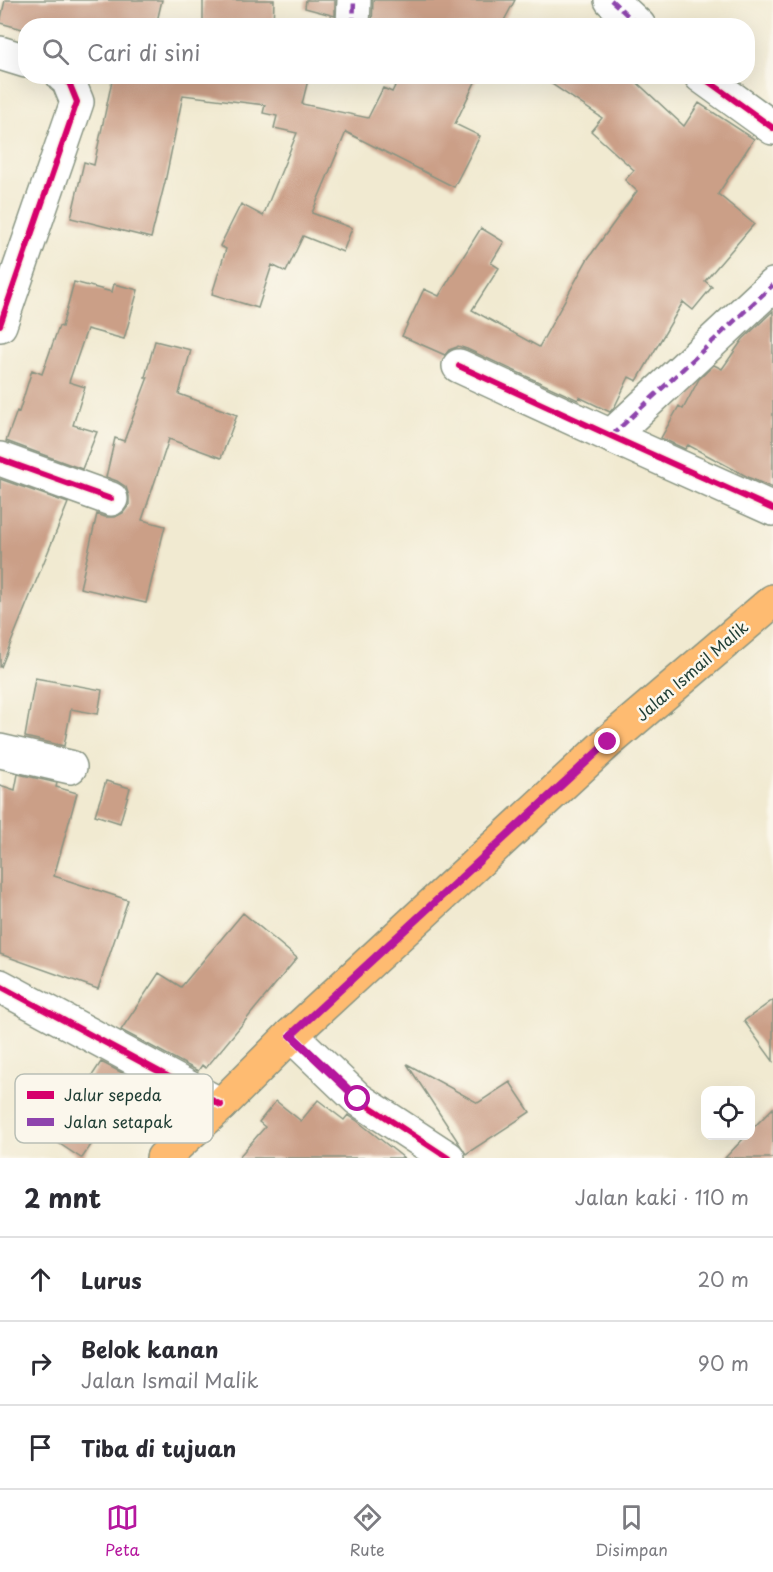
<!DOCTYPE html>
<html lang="id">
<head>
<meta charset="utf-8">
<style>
	body { margin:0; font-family:"Playpen Sans",sans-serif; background:#f7f7f7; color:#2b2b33 }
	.controls { position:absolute; right:18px; bottom:18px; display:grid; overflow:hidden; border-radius:12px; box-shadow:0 6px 24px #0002 }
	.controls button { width:54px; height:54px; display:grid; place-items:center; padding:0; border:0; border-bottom:2px solid #e1e1e2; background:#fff; color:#2b2b33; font:30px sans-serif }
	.stop { position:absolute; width:18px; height:18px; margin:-14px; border:4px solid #b5179e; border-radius:50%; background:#fff }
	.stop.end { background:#b5179e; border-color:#fff; box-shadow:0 2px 6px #0008 }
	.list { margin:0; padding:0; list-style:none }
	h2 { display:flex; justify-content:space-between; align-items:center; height:78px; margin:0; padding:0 24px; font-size:26px }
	h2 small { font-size:20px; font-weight:400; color:#7c7c81 }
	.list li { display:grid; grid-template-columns:39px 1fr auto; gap:18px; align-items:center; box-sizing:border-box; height:84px; padding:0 24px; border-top:2px solid #e1e1e2 }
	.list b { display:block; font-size:22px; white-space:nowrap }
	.list p { margin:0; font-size:20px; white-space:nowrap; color:#7c7c81 }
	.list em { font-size:20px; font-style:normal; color:#7c7c81 }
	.icon { flex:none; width:33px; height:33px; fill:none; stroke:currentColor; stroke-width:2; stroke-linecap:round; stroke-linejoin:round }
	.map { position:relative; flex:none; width:773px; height:1158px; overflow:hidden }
	.search { position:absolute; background:#fff; box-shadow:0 6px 24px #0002; left:18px; right:18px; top:18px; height:66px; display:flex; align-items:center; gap:15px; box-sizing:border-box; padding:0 21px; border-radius:24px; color:#7c7c81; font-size:22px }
	.sheet { height:330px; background:#fff }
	nav { display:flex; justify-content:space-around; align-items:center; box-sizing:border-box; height:84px; border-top:2px solid #e1e1e2; background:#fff; font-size:16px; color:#7c7c81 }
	nav a { display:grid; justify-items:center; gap:3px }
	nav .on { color:#b5179e }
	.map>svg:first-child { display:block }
</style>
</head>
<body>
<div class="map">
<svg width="773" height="1158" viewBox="0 0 773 1158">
	<rect width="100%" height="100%" fill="#fbf7ec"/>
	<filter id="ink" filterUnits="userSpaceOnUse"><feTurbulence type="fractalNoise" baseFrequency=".0167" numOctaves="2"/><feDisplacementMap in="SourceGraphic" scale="12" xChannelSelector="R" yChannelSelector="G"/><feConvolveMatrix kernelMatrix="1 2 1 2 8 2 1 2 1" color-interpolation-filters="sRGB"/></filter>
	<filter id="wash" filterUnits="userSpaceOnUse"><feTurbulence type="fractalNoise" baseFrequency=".008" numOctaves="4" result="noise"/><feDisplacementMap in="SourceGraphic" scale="24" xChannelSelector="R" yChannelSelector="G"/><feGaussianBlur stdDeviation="1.35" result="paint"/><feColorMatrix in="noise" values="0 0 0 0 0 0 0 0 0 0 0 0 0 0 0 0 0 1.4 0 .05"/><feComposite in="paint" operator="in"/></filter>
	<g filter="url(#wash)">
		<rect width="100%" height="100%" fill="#f1ead1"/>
		<g id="blocks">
			<!-- building -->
			<path fill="#cb9f87" d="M5 0H162L156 26H26V30L0 23Z
				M203 0H274L273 26H203Z
				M306 0H335V16L305 8Z
				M373 0H515L501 26H372Z
				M113 76H309L302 104 368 118 383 88 392 92 400 76H478L455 124 480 136 454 187 346 132 312 213 352 228 343 252 303 236 286 272 272 265 258 308 212 294 226 249 220 246 241 204 263 216 297 133 274 128 277 116 263 113 265 105 183 95 165 182 151 238 71 218 84 162 94 165Z
				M540 76H630L684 126 699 103 754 139 718 194 754 224 705 281 712 287 693 310 683 302 637 381 629 377 615 406 610 412 579 397 578 400 467 349 458 346 457 347 449 350 445 355 402 336 424 289 439 296 481 228 504 242 491 263 499 268 472 310 539 347 587 260 637 191 625 180 634 170 591 131 602 118Z
				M74 282 112 292 114 284 138 290 124 339 87 329 69 382 85 387 73 425 97 432 82 469 6 441 17 411 19 412 32 370 42 374 59 326 62 327Z
				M773 311V488L750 478 688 445 685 449 661 438 679 406 683 409 699 379 714 365 722 369 743 339Z
				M155 341 191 350 179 394 237 415 221 458 169 439 142 520 165 526 146 603 80 588 97 514 105 517H115L123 513 129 505V496L126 487 117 481 106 477 115 438 124 441 148 377H145Z
				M0 479 68 503 1 667H0Z
				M35 678 102 690 98 714 71 709 64 746 25 737Z
				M18 774 57 783 56 787 77 793 54 876 128 900 98 989 0 954V785L15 790Z
				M106 781 130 788 120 823 95 815Z
				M243 913 297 958 206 1068 202 1065 198 1071 121 1030 159 973 181 987Z
				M773 1000V1061L744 1021Z
				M101 1062 136 1080 116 1115 113 1113 82 1158H81L51 1138Z
				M407 1064 478 1103 510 1082 530 1112 466 1154Z
				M318 1100 344 1120 348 1115 356 1120 404 1158H238L265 1127 259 1122 276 1101 301 1121Z
				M773 1108V1158H725L746 1136H750V1131Z"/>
		</g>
	</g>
	<g filter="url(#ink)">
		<use href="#blocks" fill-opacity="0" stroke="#889482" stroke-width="1.5"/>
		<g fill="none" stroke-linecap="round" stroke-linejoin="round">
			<defs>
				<path id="minor" d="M611 0 639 26
					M353 26 354 0
					M0 53 26 61
					M701 76 773 128
					M0 325 77 102 68 80 63 76
					M459 366 611 436 773 509
					M611 436 773 285
					M0 459 111 499
					M0 751 70 767
					M0 986 221 1105
					M291 1035 358 1099 448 1158"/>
				<path id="major" d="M163 1158 221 1105 291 1035 608 742 773 601"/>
			</defs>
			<!-- minor casing -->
			<use href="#minor" stroke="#889482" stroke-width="36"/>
			<!-- major casing -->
			<use href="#major" stroke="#889482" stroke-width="36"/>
			<!-- minor -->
			<use href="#minor" stroke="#fff" stroke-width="33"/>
			<!-- major -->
			<use href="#major" stroke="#febb71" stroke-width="33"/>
			<!-- quiet -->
			<path stroke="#8e44ad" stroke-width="4.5" stroke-dasharray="9 4.5" stroke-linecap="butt" d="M611 0 639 26
				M353 26 354 0
				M611 436 773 285"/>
			<defs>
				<path id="cycleway" d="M701 76 773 128
					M0 325 77 102 68 80 63 76
					M459 366 611 436 773 509
					M0 459 111 499
					M0 986 221 1105
					M291 1035 358 1099 448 1158"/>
			</defs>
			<!-- cycleway casing -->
			<use href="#cycleway" stroke="#fbf7ec" stroke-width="10"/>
			<!-- cycleway -->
			<use href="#cycleway" stroke="#d6006c" stroke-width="6"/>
		</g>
	</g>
	<g fill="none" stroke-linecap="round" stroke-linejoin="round" filter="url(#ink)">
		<!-- route -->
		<path stroke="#b5179e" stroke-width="8" d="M358 1099 291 1035 608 742"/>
	</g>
	<g text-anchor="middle" stroke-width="5" stroke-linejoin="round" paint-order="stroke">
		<!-- street labels -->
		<g font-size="16" fill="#1f3d34" stroke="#fbf7ec">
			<text transform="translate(692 671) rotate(-41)" y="6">Jalan Ismail Malik</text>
		</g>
	</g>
	<!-- legend -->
	<rect x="15" y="1074" width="198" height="69" rx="9" fill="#fbf7ec" stroke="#b9bfb5" stroke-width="1.5"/>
	<rect x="27" y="1091" width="27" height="8" fill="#d6006c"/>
	<rect x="27" y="1118" width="27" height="8" fill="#8e44ad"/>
	<g font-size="16" fill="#1f3d34">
		<text x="64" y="1101">Jalur sepeda</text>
		<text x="64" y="1128">Jalan setapak</text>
	</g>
</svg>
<div class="controls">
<button><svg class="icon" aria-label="locate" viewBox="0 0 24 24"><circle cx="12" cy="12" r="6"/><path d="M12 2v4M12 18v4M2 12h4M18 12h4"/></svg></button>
</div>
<div class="stop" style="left:358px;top:1099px"></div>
<div class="stop end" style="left:608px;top:742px"></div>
<div class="search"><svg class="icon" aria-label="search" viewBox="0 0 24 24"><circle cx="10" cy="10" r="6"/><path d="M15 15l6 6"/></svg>Cari di sini</div>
</div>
<section class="sheet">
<h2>2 mnt<small>Jalan kaki · 110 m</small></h2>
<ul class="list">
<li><svg class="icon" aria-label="ahead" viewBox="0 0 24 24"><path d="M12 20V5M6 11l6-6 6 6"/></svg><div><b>Lurus</b></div><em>20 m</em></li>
<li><svg class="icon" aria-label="right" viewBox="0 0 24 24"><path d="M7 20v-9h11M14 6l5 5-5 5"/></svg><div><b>Belok kanan</b><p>Jalan Ismail Malik</p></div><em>90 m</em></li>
<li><svg class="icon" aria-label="arrive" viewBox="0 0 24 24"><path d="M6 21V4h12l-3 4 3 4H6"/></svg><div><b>Tiba di tujuan</b></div></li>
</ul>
</section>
<nav>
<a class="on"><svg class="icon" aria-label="map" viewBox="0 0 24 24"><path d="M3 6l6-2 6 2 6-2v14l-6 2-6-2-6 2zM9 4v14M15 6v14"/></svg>Peta</a>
<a><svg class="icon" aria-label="directions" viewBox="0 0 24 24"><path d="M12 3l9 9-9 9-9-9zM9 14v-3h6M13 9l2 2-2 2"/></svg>Rute</a>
<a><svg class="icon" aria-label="saved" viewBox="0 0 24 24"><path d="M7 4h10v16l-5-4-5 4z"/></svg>Disimpan</a>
</nav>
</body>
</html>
